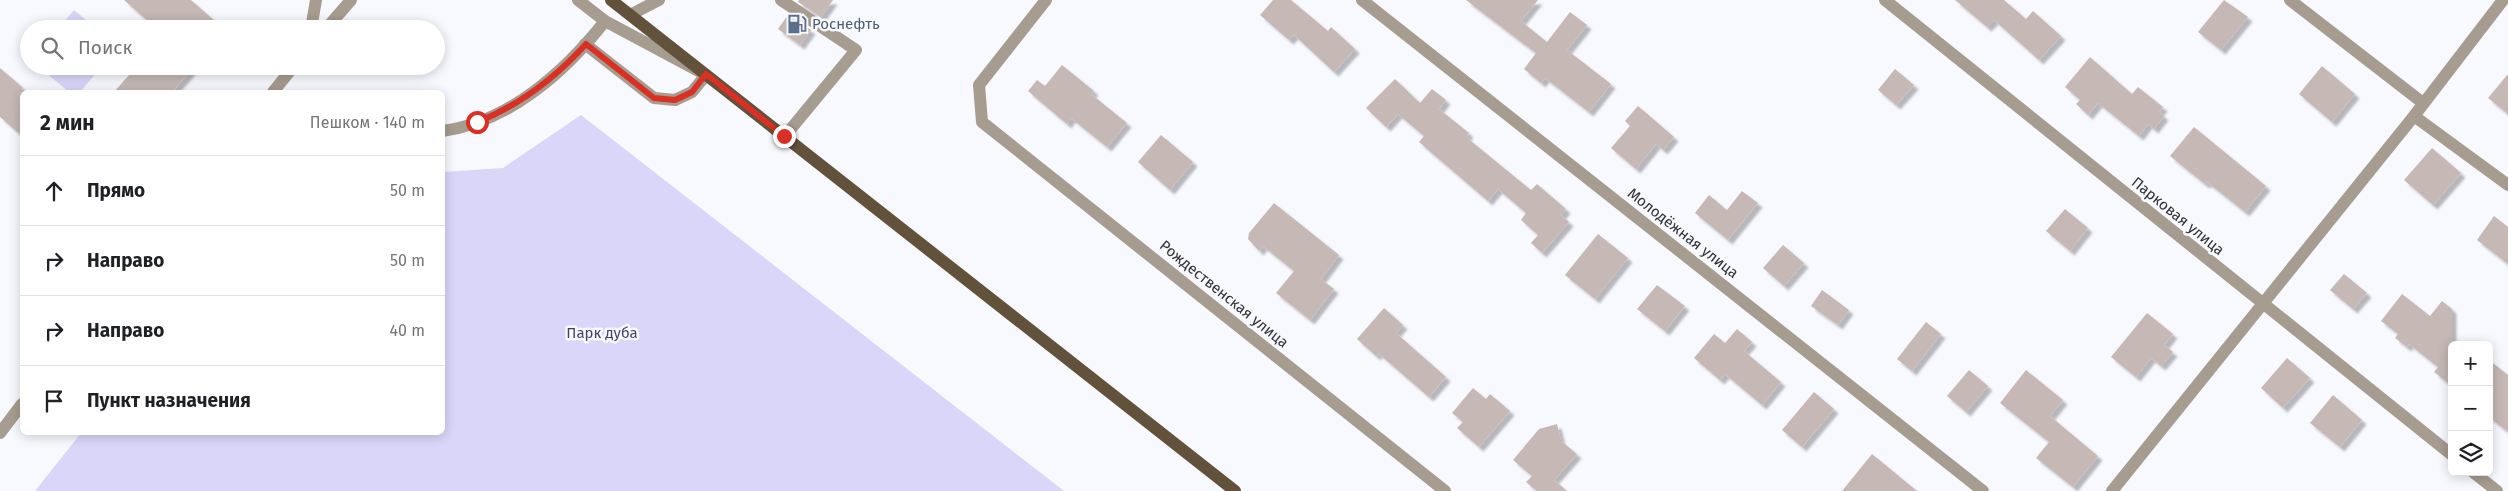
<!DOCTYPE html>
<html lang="ru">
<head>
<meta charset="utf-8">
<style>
	body { margin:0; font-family:"Fira Sans",sans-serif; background:#f2f2f2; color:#202124 }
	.controls { position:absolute; right:15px; bottom:15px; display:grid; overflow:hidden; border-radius:8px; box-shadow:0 2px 12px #0003 }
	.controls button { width:45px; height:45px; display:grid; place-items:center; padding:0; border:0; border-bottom:1px solid #e0e0e0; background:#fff; color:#202124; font:25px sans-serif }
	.stop { position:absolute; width:15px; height:15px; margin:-11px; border:4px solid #d93025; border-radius:50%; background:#fff }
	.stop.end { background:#d93025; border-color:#fff; box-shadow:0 1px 5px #0008 }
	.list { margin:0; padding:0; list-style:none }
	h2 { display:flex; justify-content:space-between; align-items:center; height:65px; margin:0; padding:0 20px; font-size:21px }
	h2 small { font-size:16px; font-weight:400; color:#757577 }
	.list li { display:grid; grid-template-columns:32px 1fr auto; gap:15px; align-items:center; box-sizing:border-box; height:70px; padding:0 20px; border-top:1px solid #e0e0e0 }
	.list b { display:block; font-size:19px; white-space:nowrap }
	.list em { font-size:16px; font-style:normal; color:#757577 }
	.icon { flex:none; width:28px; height:28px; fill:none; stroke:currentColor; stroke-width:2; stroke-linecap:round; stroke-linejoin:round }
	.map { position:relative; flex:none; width:2508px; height:491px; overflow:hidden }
	.search { position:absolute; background:#fff; box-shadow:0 2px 12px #0003; left:20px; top:20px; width:425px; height:55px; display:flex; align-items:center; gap:12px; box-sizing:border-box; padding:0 18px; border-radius:28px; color:#757577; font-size:19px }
	.panel { position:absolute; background:#fff; box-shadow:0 2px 12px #0003; left:20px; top:90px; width:425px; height:345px; border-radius:8px }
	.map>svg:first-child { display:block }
</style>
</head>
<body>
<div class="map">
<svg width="2508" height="491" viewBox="0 0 2508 491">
	<defs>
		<filter id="shadow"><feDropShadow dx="4.5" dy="4.5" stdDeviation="1" flood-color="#0004"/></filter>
	</defs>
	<rect width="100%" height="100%" fill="#f8f8ff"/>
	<!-- green -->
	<path fill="#d9d6f9" d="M74 10 97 29H58Z
		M38 66H102L80 92H69Z
		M581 115 1064 491H35L81 433 442 432 443 172 503 168Z"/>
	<!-- building -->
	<path fill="#c5b8b5" filter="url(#shadow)" d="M124 0H191L224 29H157Z
		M799 0H833L821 17 798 2Z
		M1273 0H1291L1328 31 1331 27 1355 49 1334 72 1294 35 1289 40 1260 15Z
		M1466 0H1538L1521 21 1547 42 1570 12 1587 25 1567 50 1611 84 1589 112 1545 78 1541 83 1524 69 1536 53Z
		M1955 0H2004L2026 19 2033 11 2061 36 2039 60 1994 20 1987 27Z
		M2224 0 2248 17 2221 50 2198 32Z
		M788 15 811 30 800 45 778 29Z
		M2090 57 2132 94 2138 87 2163 107 2159 112 2164 116 2154 129 2148 124 2139 136 2098 103 2088 115 2076 104 2080 100 2065 87Z
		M1062 65 1094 91 1091 94 1127 123 1107 147 1071 118 1067 124 1028 91 1037 80 1045 86Z
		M137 66H195L172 92H114Z
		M2322 66 2355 94 2332 122 2299 94Z
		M0 68 22 87V136L0 117Z
		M1895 69 1914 85 1896 105 1878 90Z
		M2508 74V114L2488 98Z
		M1395 79 1420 103 1432 89 1446 100 1439 109 1469 133 1466 137 1531 190 1537 184 1566 209 1561 215 1569 222 1542 253 1531 243 1538 235 1521 220 1526 213 1498 189 1488 201 1419 142 1424 136 1398 114 1386 127 1366 108Z
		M1638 106 1674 137 1663 150 1656 144 1636 169 1611 148 1630 126 1625 121Z
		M2194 127 2266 186 2245 212 2207 182 2205 184 2170 156Z
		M1161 135 1193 162 1170 190 1138 162Z
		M2432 148 2461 173 2433 205 2404 180Z
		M1742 191 1758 203 1728 240 1695 213 1709 195 1727 210Z
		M1274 203 1339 255 1321 279 1334 289 1310 320 1276 293 1294 271 1263 246 1259 251 1248 239 1249 233Z
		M2065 209 2088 228 2070 251 2046 231Z
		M2494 216 2508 227V264L2477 240Z
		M1598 234 1628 258 1595 299 1565 275Z
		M1783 245 1804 263 1784 286 1763 268Z
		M2344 274 2367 293 2353 309 2330 290Z
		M1657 285 1685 306 1665 331 1637 309Z
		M1822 290 1849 310 1838 325 1811 306Z
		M2402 294 2430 316 2442 301 2452 309V386L2434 372 2438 367 2409 344 2407 347 2395 338 2398 334 2381 321Z
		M1384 308 1403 325 1396 333 1446 377 1429 397 1378 353 1376 356 1357 339Z
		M2147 313 2173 334 2164 345 2173 352 2161 366 2151 358 2136 377 2111 357Z
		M1926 322 1941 334 1912 371 1897 359Z
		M1737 329 1752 342 1744 351 1781 382 1762 405 1725 374 1720 380 1694 358 1714 334 1725 343Z
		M2287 358 2310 378 2283 408 2261 388Z
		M2489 360 2508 375V432L2489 417Z
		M1969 370 1988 386 1966 412 1947 396Z
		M2026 370 2063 400 2050 416 2098 456 2073 487 2036 458 2049 442 2000 403Z
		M1473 388 1486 399 1490 394 1510 411 1479 447 1457 428 1463 422 1452 413Z
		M1814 392 1834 409 1802 447 1782 430Z
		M2333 395 2362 420 2340 447 2310 423Z
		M1557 424 1561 441 1577 454 1554 480 1567 491H1537L1526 482 1532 476 1513 460 1539 429Z
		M1872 454 1917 491H1842Z"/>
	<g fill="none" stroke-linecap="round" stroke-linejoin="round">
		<!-- minor -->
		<path stroke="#a69c8f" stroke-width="12" d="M578 0 605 21 706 75 692 92 675 100 654 98 585 44
			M781 0 856 50 785 136
			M1046 0 979 85 982 122 1445 491
			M1362 0 1983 491
			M1885 0 2452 455
			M2290 0 2423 103
			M630 15 659 0
			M311 29 316 0
			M326 29 351 0
			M273 92 294 66
			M2414 116 2508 185
			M442 131C508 123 566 71 605 21
			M0 433 22 404
			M2473 472 2497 491
			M2112 491 2414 116 2503 0"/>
		<!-- major -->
		<path stroke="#62513b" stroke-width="12" d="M611 0 1235 491"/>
	</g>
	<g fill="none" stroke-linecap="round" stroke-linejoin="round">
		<!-- route -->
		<path stroke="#d93025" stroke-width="6" d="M477 122C518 106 556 77 586 44L654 98 675 100 692 92 706 74 784 136"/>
	</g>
	<!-- icons -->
	<defs>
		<symbol id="fuel-bare" viewBox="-9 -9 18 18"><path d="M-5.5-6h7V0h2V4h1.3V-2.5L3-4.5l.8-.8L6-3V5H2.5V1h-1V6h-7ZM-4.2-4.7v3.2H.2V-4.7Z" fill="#5c6f8a" stroke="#f8f8ff" stroke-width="2.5" paint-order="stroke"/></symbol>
	</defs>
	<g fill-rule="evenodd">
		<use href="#fuel-bare" x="783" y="10" width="28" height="28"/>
	</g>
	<g text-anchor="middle" stroke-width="5" stroke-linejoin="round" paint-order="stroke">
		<!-- service labels -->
		<g font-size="15" fill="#4e5e75" stroke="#f8f8ff" text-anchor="start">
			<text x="812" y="29">Роснефть</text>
		</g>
		<!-- street labels -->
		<g font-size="15" fill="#313035" stroke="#f8f8ff">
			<text transform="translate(2178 216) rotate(39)" y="5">Парковая улица</text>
			<text transform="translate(1683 233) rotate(38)" y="5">Молодёжная улица</text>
			<text transform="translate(1224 294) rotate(39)" y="5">Рождественская улица</text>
		</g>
		<!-- park labels -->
		<g font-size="15" fill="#463f6e" stroke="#f8f8ff">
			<text x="602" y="338">Парк дуба</text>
		</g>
	</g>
</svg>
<div class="controls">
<button>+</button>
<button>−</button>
<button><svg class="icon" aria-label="layers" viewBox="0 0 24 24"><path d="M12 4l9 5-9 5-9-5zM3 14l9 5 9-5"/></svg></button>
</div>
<div class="stop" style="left:477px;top:122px"></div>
<div class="stop end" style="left:784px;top:136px"></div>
<div class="search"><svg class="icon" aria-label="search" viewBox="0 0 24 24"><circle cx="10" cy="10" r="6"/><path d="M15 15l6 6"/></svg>Поиск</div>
<section class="panel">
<h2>2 мин<small>Пешком · 140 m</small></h2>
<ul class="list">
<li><svg class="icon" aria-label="ahead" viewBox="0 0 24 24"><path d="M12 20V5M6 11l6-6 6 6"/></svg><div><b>Прямо</b></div><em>50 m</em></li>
<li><svg class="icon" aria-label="right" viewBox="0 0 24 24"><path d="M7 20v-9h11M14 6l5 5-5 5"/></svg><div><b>Направо</b></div><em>50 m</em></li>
<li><svg class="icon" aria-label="right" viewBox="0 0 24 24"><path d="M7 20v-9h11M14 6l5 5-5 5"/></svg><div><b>Направо</b></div><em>40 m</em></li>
<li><svg class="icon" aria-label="arrive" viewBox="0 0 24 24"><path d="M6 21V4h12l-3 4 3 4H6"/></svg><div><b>Пункт назначения</b></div></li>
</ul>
</section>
</div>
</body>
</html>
